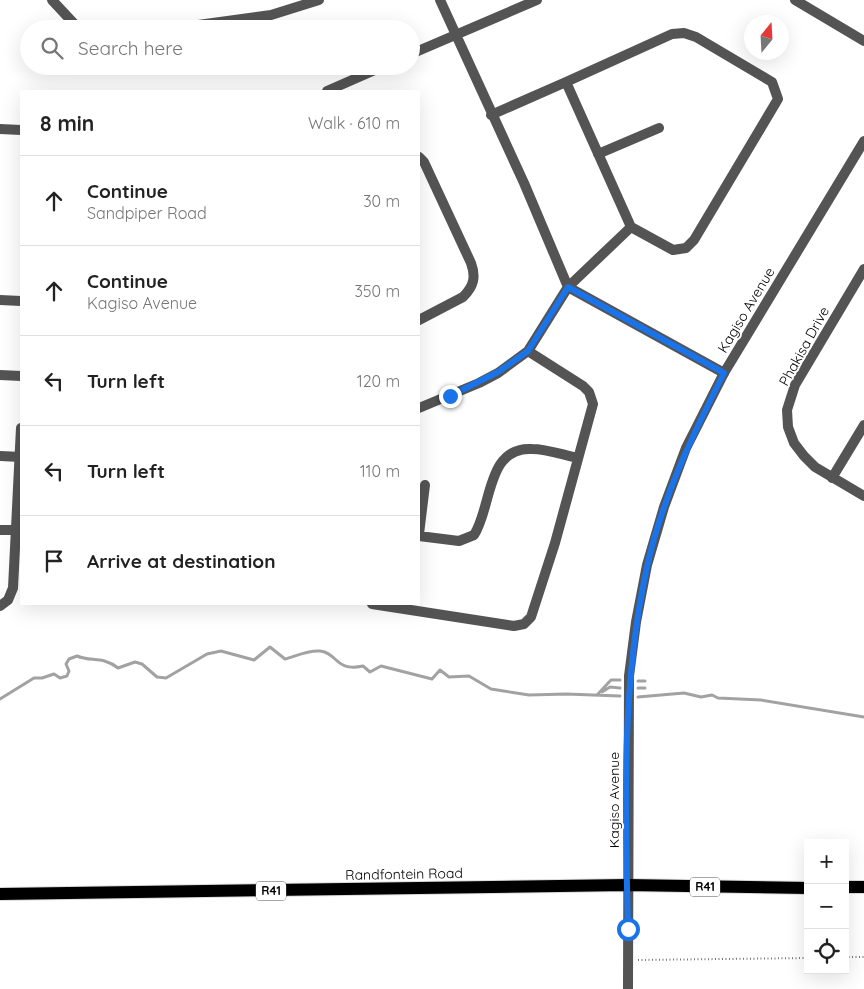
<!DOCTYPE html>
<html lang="en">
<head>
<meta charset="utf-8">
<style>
	body { margin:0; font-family:Quicksand,sans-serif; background:#f6f6f6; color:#222 }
	.controls { position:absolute; right:15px; bottom:15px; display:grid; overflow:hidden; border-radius:0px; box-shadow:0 5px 20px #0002 }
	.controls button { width:45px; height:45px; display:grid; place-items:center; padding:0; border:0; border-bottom:1px solid #e0e0e0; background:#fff; color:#222; font:25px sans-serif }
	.compass { position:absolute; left:744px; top:15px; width:45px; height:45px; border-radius:50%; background:#fff; box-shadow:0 5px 20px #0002; rotate:18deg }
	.stop { position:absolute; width:15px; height:15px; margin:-11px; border:4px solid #1a73e8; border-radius:50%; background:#fff }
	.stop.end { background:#1a73e8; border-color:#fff; box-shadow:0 1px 5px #0008 }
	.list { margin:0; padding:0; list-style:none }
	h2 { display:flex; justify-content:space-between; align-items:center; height:65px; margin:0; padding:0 20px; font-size:21px }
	h2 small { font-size:16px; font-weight:400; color:#767676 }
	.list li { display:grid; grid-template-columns:32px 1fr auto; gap:15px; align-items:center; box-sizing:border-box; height:90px; padding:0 20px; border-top:1px solid #e0e0e0 }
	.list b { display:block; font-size:19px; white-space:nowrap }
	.list p { margin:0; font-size:16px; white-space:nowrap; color:#767676 }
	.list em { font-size:16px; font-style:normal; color:#767676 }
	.icon { flex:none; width:28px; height:28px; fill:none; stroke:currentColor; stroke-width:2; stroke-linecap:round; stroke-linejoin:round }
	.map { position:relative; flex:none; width:864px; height:989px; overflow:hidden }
	.search { position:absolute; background:#fff; box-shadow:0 5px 20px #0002; left:20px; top:20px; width:400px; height:55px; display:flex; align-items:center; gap:12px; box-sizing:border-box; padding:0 18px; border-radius:28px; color:#767676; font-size:19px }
	.panel { position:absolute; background:#fff; box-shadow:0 5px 20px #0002; left:20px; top:90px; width:400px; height:515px; border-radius:0px }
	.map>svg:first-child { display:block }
</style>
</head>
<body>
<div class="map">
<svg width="864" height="989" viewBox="0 0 864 989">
	<rect width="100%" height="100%" fill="#fff"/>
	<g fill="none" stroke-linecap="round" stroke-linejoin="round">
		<!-- stream -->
		<path stroke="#a2a2a2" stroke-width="3" d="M638 681H645
			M638 688H645
			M602 692 610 687 620 688
			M597 695 611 680H620
			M638 697 684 693 701 697 712 695 718 698 761 700 864 717
			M0 699 34 678H42L54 674 60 678 67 676 69 671 66 664 69 659 77 656C91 662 103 656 118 668L135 662 142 664 157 677 166 678 207 654 221 651 254 660 270 647 285 659C296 656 308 650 320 651 338 653 335 672 363 666L370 672 381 666 432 679 440 670 449 677 469 676 491 689 529 695 566 694 620 696"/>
		<defs>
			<path id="primary" d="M845 887H864
				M0 894 627 885 808 888"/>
		</defs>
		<!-- primary casing -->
		<use href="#primary" stroke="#dbdbdb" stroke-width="14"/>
		<!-- path -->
		<path stroke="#767676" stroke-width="2" stroke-dasharray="1 2.5" stroke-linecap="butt" d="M845 957H864
			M638 960 808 958"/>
		<!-- minor -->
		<path stroke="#545454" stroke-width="10" d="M52 0 79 29
			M440 0 524 183 568 287 724 373
			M795 0 864 41
			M169 29 271 15 319 0
			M684 33 696 37 772 82 778 99 694 240 686 248 673 250 631 227 566 82 672 34Z
			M411 54 537 0
			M327 91 384 66
			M491 115 566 82
			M0 129 21 130
			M598 154 659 128
			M419 157 424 162 471 263C476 277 474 286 463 297L419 320
			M864 269 795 385 787 410 788 427 794 443 804 456 815 467 864 496
			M0 300 21 301
			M0 375 21 376
			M419 408 479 383 498 373 528 351 568 287 631 227
			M0 456 21 457
			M832 478 864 425
			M0 530H15
			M419 534 425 485
			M419 536 459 541 474 535C492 508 486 446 532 449 547 449 563 455 578 458
			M372 604 514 626 524 624 531 617 555 543 593 404 589 392 583 386 528 351
			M0 606 8 600 13 588 21 428"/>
		<!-- tertiary -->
		<path stroke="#545454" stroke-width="10" d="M628 989 629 676 636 622 647 565 664 507 686 448 724 373 864 141"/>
		<!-- primary -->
		<use href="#primary" stroke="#000" stroke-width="12"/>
	</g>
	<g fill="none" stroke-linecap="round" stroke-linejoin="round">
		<!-- route -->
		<path stroke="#1a73e8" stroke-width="6" d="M450 396 498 372 528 351 568 287 724 373C692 436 662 498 647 567 621 684 625 809 628 929"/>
	</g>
	<g text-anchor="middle" stroke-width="4" stroke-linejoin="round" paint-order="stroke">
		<!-- shield labels -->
		<g fill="#fff" stroke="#4c4c4c" stroke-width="1">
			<rect x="690" y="877.5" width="30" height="19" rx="4"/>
			<rect x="256" y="881.5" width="30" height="19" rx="4"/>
		</g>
		<g font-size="12" font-weight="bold" fill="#000">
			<text x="705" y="891">R41</text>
			<text x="271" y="895">R41</text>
		</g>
		<!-- street labels -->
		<g font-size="14" fill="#000" stroke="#fff">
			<text transform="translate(746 310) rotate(-59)" y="5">Kagiso Avenue</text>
			<text transform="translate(804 346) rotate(-61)" y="5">Phakisa Drive</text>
			<text transform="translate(614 800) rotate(-90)" y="5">Kagiso Avenue</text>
			<text transform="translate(404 874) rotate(-1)" y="5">Randfontein Road</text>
		</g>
	</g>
</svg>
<div class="controls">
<button>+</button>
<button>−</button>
<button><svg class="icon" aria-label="locate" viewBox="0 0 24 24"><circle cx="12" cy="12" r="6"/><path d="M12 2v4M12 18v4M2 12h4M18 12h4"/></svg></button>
</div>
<svg class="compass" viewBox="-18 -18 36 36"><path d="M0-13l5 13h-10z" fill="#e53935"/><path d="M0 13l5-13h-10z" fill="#767676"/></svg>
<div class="stop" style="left:628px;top:929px"></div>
<div class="stop end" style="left:450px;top:396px"></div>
<div class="search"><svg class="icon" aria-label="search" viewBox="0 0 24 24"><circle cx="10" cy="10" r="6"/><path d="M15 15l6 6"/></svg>Search here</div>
<section class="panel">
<h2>8 min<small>Walk · 610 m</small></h2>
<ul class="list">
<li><svg class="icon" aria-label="ahead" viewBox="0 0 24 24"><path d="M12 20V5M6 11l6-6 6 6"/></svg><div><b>Continue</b><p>Sandpiper Road</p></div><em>30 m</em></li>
<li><svg class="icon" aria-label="ahead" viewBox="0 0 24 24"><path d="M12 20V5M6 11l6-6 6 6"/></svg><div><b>Continue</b><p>Kagiso Avenue</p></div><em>350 m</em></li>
<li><svg class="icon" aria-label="left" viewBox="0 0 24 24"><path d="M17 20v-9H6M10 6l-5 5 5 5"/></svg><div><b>Turn left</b></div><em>120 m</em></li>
<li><svg class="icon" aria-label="left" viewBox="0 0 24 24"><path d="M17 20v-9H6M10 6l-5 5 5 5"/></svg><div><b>Turn left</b></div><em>110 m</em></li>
<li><svg class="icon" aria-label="arrive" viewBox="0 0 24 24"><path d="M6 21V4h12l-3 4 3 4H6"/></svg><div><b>Arrive at destination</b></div></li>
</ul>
</section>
</div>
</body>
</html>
